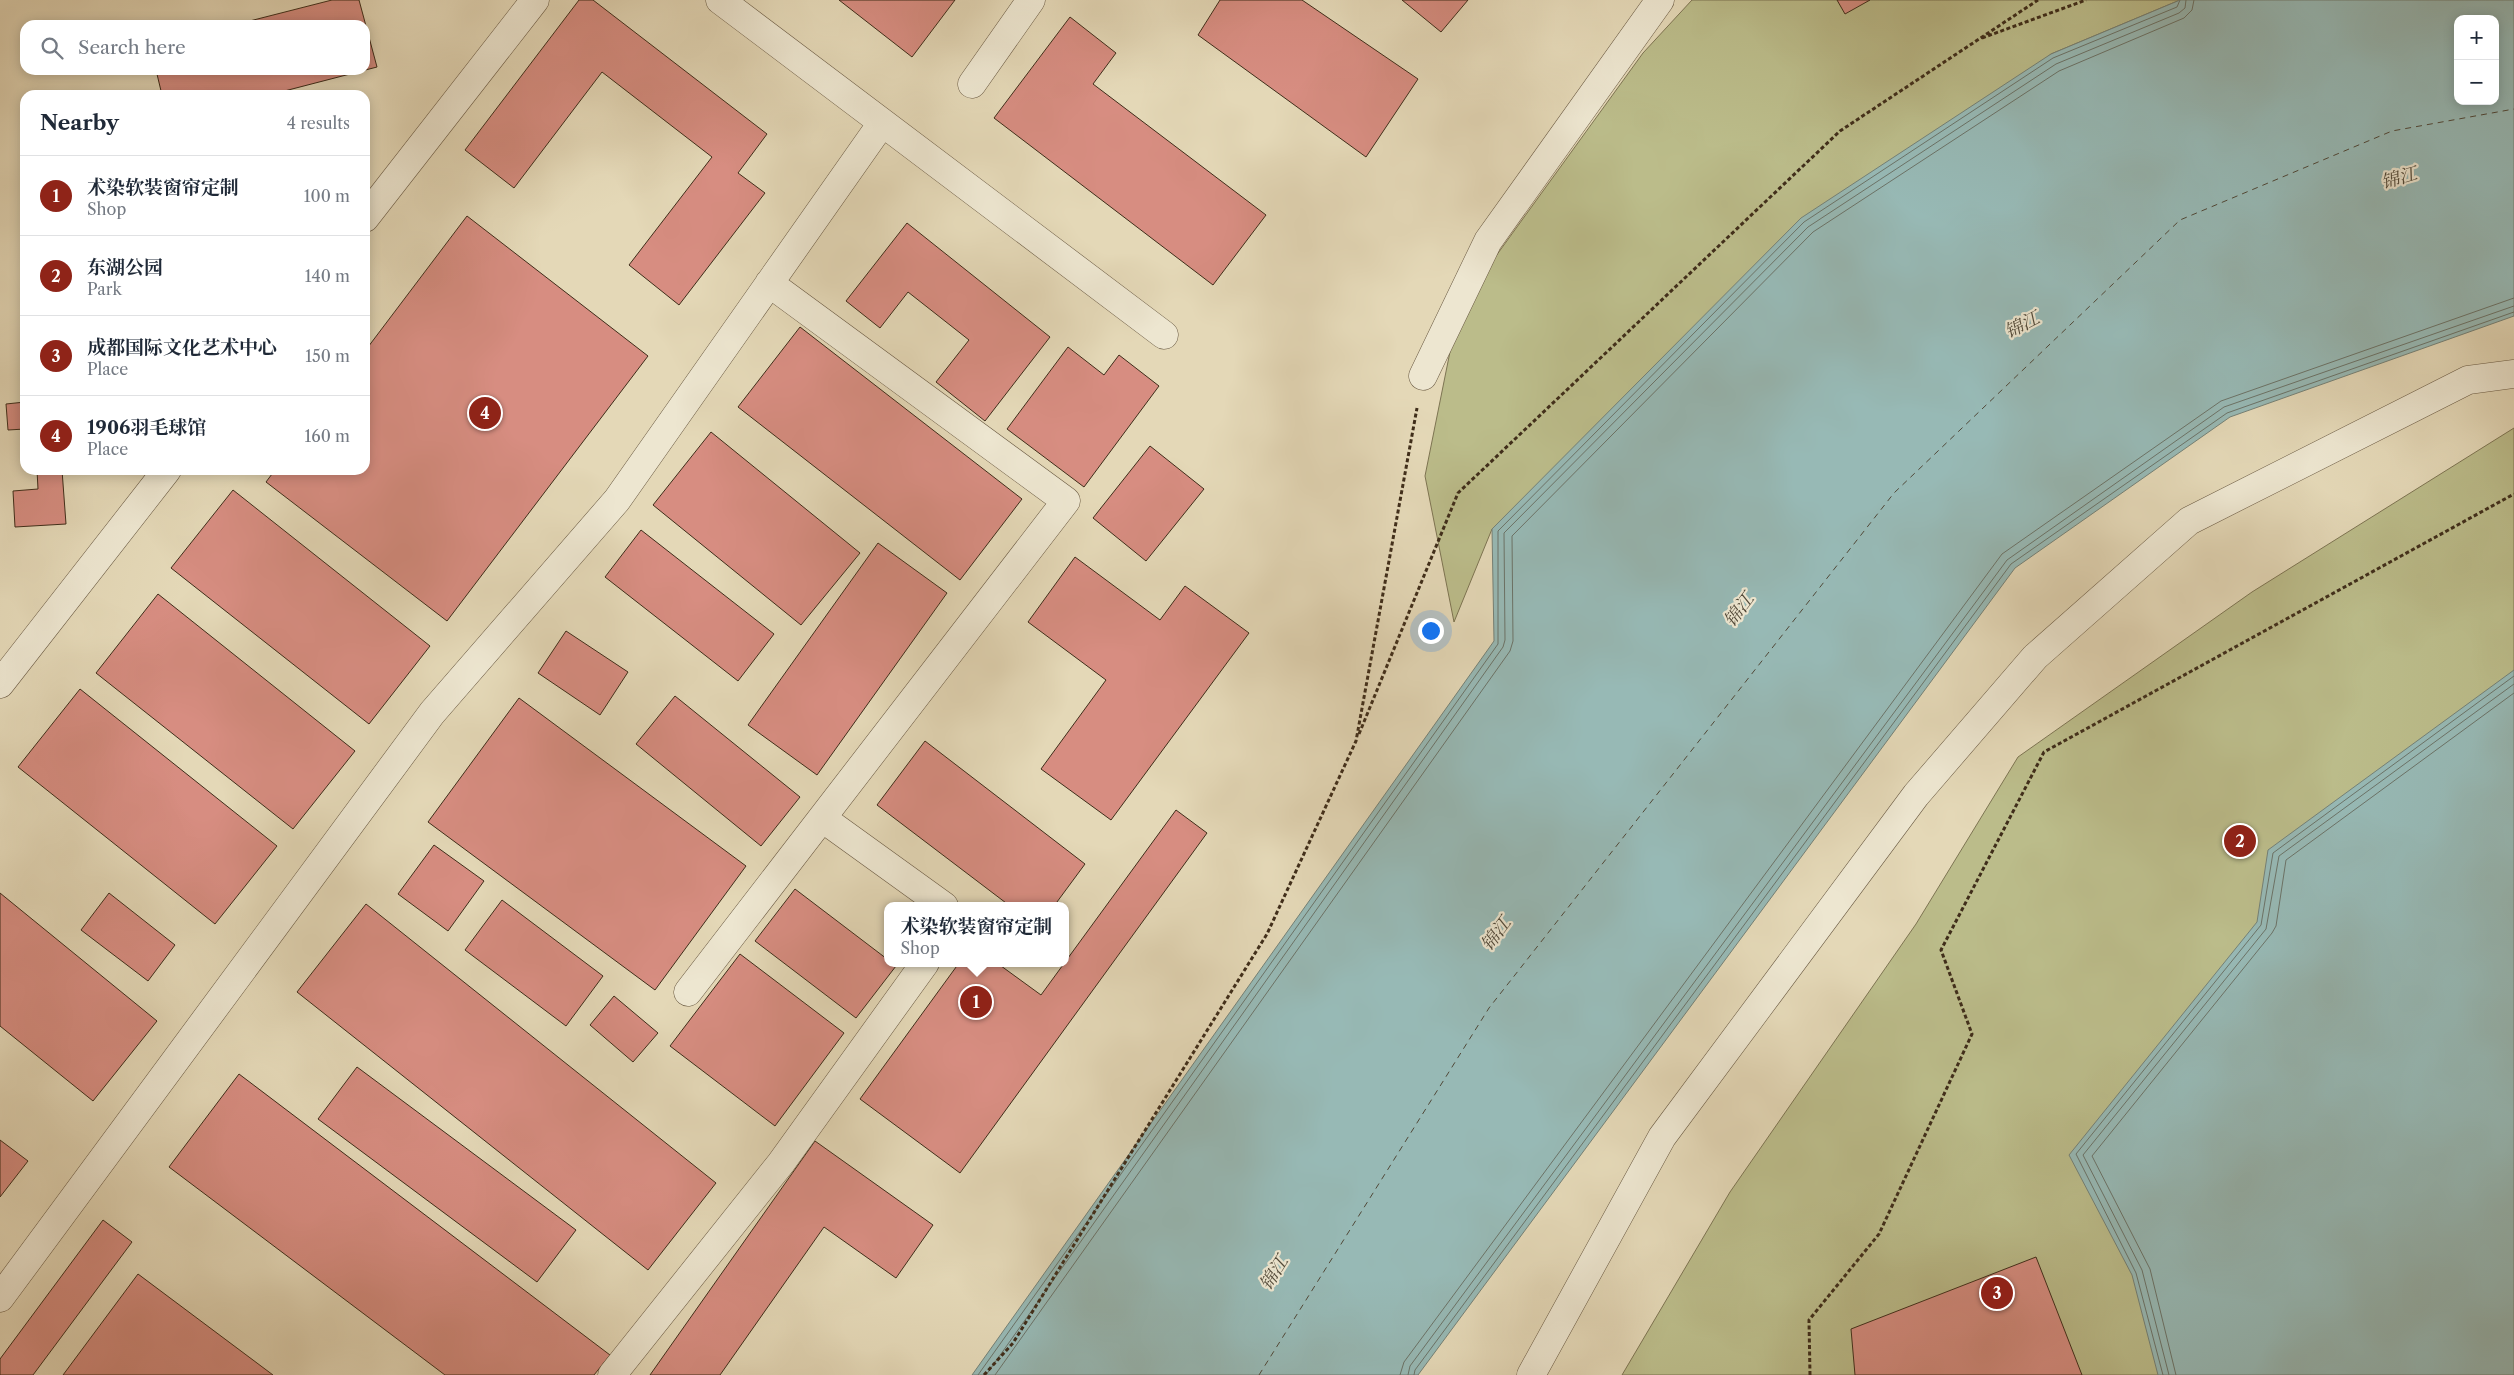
<!DOCTYPE html>
<html lang="en">
<head>
<meta charset="utf-8">
<style>
	body { margin:0; font-family:"Libre Caslon Text","Noto Serif SC",serif; background:#f6f6f7; color:#1f2937 }
	.controls { position:absolute; right:15px; top:15px; display:grid; overflow:hidden; border-radius:10px; box-shadow:0 2px 12px #0003 }
	.controls button { width:45px; height:45px; display:grid; place-items:center; padding:0; border:0; border-bottom:1px solid #e0e1e3; background:#fff; color:#1f2937; font:25px sans-serif }
	.you { position:absolute; left:1430px; top:630px; width:18px; height:18px; margin:-12px; border:4px solid #fff; border-radius:50%; background:#1a73e8; box-shadow:0 0 0 8px #1a73e833 }
	.badge { display:grid; place-items:center; width:32px; height:32px; border-radius:50%; background:#8f2418; color:#fff; font-size:16px; font-weight:700 }
	.pin { position:absolute; translate:-50% -50%; border:2px solid #fff; box-shadow:0 1px 5px #0006 }
	.popup { position:absolute; left:884px; top:902px; width:185px; height:65px; box-sizing:border-box; display:grid; place-content:center; border-radius:10px; background:#fff; filter:drop-shadow(0 1px 4px #0005); font-size:16px; white-space:nowrap; color:#747a83 }
	.popup b { font-size:19px; color:#1f2937 }
	.popup::after { content:''; position:absolute; left:50%; top:100%; margin-left:-10px; border:10px solid transparent; border-top-color:#fff }
	.list { margin:0; padding:0; list-style:none }
	h2 { display:flex; justify-content:space-between; align-items:center; height:65px; margin:0; padding:0 20px; font-size:21px }
	h2 small { font-size:16px; font-weight:400; color:#747a83 }
	.list li { display:grid; grid-template-columns:32px 1fr auto; gap:15px; align-items:center; box-sizing:border-box; height:80px; padding:0 20px; border-top:1px solid #e0e1e3 }
	.list b { display:block; font-size:19px; white-space:nowrap }
	.list p { margin:0; font-size:16px; white-space:nowrap; color:#747a83 }
	.list em { font-size:16px; font-style:normal; color:#747a83 }
	.icon { flex:none; width:28px; height:28px; fill:none; stroke:currentColor; stroke-width:2; stroke-linecap:round; stroke-linejoin:round }
	.map { position:relative; flex:none; width:2514px; height:1375px; overflow:hidden }
	.search { position:absolute; background:#fff; box-shadow:0 2px 12px #0003; left:20px; top:20px; width:350px; height:55px; display:flex; align-items:center; gap:12px; box-sizing:border-box; padding:0 18px; border-radius:15px; color:#747a83; font-size:19px }
	.panel { position:absolute; background:#fff; box-shadow:0 2px 12px #0003; left:20px; top:90px; width:350px; height:385px; border-radius:15px }
	.map>svg:first-child { display:block }
</style>
</head>
<body>
<div class="map">
<svg width="2514" height="1375" viewBox="0 0 2514 1375">
	<rect width="100%" height="100%" fill="#e4d8b7"/>
	<filter id="stains"><feTurbulence type="fractalNoise" baseFrequency=".004" numOctaves="4"/><feColorMatrix values="0 0 0 0 .2 0 0 0 0 .09 0 0 0 0 .02 0 0 0 .5 -.17"/></filter>
	<radialGradient id="worn" r=".72"><stop offset=".6" stop-color="#630" stop-opacity="0"/><stop offset="1" stop-color="#630" stop-opacity=".3"/></radialGradient>
	<!-- green -->
	<path fill="#bbbc8a" stroke="#7d7452" d="M1692 0H2180L2051 54 1492 529 1454 622 1425 476 1459 307 1643 53Z
		M2514 428V1375H1622L1730 1192 1916 924 2018 757 2252 592Z"/>
	<!-- water -->
	<path fill="#97b9b5" stroke="#748177" fill-rule="evenodd" d="M2180 0H2514V316L2230 417 2015 568 1418 1375H972L1494 641 1492 529 1801 218 2051 54ZM2458 19H2495V101H2458Z
		M2514 670V1375H2158L2132 1275 2069 1155 2257 922 2268 850Z"/>
	<g fill="none" stroke-linecap="round" stroke-linejoin="round">
		<!-- shore -->
		<path stroke="#6b7368" stroke-width="1" d="M978 1375 1498 644V531L1804 222 2053 58 2177 7 2180 0
			M986 1375 1503 647 1505 640 1504 533 1808 227 2056 64 2179 13 2185 8 2186 0
			M995 1375 1510 651 1513 641 1512 536 1813 232 2059 71 2184 18 2192 10 2194 0
			M1400 1375 1404 1362 2002 554 2221 401 2514 298
			M1408 1375 1410 1366 2007 560 2224 407 2514 306
			M1414 1375 1415 1370 2011 564 2227 413 2514 312
			M2163 1375 2136 1273 2076 1154 2261 925 2273 853 2514 676
			M2169 1375 2142 1270 2083 1155 2266 929 2279 856 2514 684
			M2176 1375 2150 1269 2092 1156 2272 933 2276 926 2286 860 2514 693"/>
		<!-- ferry -->
		<path stroke="#514939" stroke-width="1" stroke-dasharray="6 5" stroke-linecap="butt" d="M1259 1375 1489 1008 1894 493 2180 220 2392 131 2514 109"/>
	</g>
	<!-- building -->
	<path fill="#d78d81" stroke="#3f2d1a" d="M332 0H359L377 67 269 95H162L156 70H365V25H234Z
		M579 0H593L767 134 738 173 765 193 679 305 629 265 712 157 602 72 514 188 465 150Z
		M839 0H955L912 57Z
		M1220 0H1302L1418 79 1366 157 1198 35Z
		M1402 0H1468L1441 32Z
		M1837 0H1870L1845 14Z
		M1070 17 1116 53 1093 84 1266 215 1213 285 994 118Z
		M467 216 648 356 447 621 266 482 275 470H365V351Z
		M907 223 1050 337 985 421 936 382 969 340 908 292 880 328 846 301Z
		M800 327 1022 499 960 580 738 407Z
		M1068 347 1104 375 1119 355 1159 386 1084 487 1007 429Z
		M25 402V429L8 430 6 404Z
		M711 432 860 553 801 625 653 505Z
		M1150 446 1204 489 1146 561 1093 518Z
		M37 470H62L66 524 15 527 13 491 38 489Z
		M233 490 430 646 369 724 171 568Z
		M641 530 774 634 738 681 605 577Z
		M878 543 947 593 817 775 748 725Z
		M1075 557 1160 620 1185 586 1249 633 1111 820 1041 769 1106 680 1028 622Z
		M158 594 355 751 293 829 96 673Z
		M566 631 628 672 600 715 538 673Z
		M80 689 277 846 215 924 18 767Z
		M675 696 800 797 761 846 636 744Z
		M519 698 746 866 655 990 428 822Z
		M925 741 1085 864 1054 906H1010L877 805Z
		M1176 810 1207 833 960 1173 860 1099 959 963H997L1041 995Z
		M434 845 484 881 448 931 398 894Z
		M795 889 887 959V963L896 966 856 1018 755 941Z
		M0 893 157 1021 93 1101 0 1026Z
		M109 893 175 945 148 981 81 930Z
		M502 900 603 976 566 1026 465 950Z
		M366 904 716 1183 648 1270 297 992Z
		M740 954 844 1033 775 1126 670 1046Z
		M614 996 658 1033 633 1062 590 1025Z
		M357 1067 576 1230 537 1282 318 1119Z
		M239 1074 610 1355 594 1375H445L169 1167Z
		M0 1140 28 1161 0 1197Z
		M815 1141 933 1225 896 1278 824 1227 720 1375H650Z
		M103 1220 132 1242 33 1375H0V1359Z
		M2036 1257 2082 1375H1855L1851 1329Z
		M138 1274 273 1375H63Z"/>
	<g fill="none" stroke-linecap="round" stroke-linejoin="round">
		<defs>
			<path id="minor" d="M720 0 1164 335
				M972 84 1031 0
				M365 218 535 0
				M1423 376 1488 241 1660 0
				M0 684 167 470
				M822 818 944 906
				M688 992 1066 501 769 283
				M0 1298 432 713 617 500 882 123
				M612 1375 781 1163 925 963
				M1531 1375 1662 1137 1916 795 2035 657 2189 521 2468 380 2514 374"/>
		</defs>
		<!-- minor casing -->
		<use href="#minor" stroke="#685841" stroke-width="29"/>
		<!-- path -->
		<path stroke="#3f2d1a" stroke-width="3" stroke-dasharray="4 2.5" stroke-linecap="butt" d="M1982 38 2086 0
			M1359 734 1458 493 1840 131 2038 0
			M984 1375 1013 1343 1267 934 1356 741 1417 408
			M1810 1375 1809 1320 1879 1234 1972 1034 1941 950 2044 752 2514 494"/>
		<!-- minor -->
		<use href="#minor" stroke="#ede6d0" stroke-width="28"/>
	</g>
	<g text-anchor="middle" stroke-width="4.5" stroke-linejoin="round" paint-order="stroke">
		<!-- water labels -->
		<g font-size="18" font-style="italic" fill="#514939" stroke="#ede6d0">
			<text transform="translate(2399 178) rotate(-16)" y="6">锦江</text>
			<text transform="translate(2022 325) rotate(-27)" y="6">锦江</text>
			<text transform="translate(1739 610) rotate(-53)" y="6">锦江</text>
			<text transform="translate(1496 934) rotate(-53)" y="6">锦江</text>
			<text transform="translate(1274 1273) rotate(-58)" y="6">锦江</text>
		</g>
	</g>
	<rect width="100%" height="100%" filter="url(#stains)"/>
	<rect width="100%" height="100%" fill="url(#worn)"/>
</svg>
<div class="controls">
<button>+</button>
<button>−</button>
</div>
<div class="you"></div>
<div class="pin badge" style="left:976px;top:1002px">1</div>
<div class="popup"><b>术染软装窗帘定制</b>Shop</div>
<div class="pin badge" style="left:2240px;top:841px">2</div>
<div class="pin badge" style="left:1997px;top:1293px">3</div>
<div class="pin badge" style="left:485px;top:413px">4</div>
<div class="search"><svg class="icon" aria-label="search" viewBox="0 0 24 24"><circle cx="10" cy="10" r="6"/><path d="M15 15l6 6"/></svg>Search here</div>
<section class="panel">
<h2>Nearby<small>4 results</small></h2>
<ul class="list">
<li><span class="badge">1</span><div><b>术染软装窗帘定制</b><p>Shop</p></div><em>100 m</em></li>
<li><span class="badge">2</span><div><b>东湖公园</b><p>Park</p></div><em>140 m</em></li>
<li><span class="badge">3</span><div><b>成都国际文化艺术中心</b><p>Place</p></div><em>150 m</em></li>
<li><span class="badge">4</span><div><b>1906羽毛球馆</b><p>Place</p></div><em>160 m</em></li>
</ul>
</section>
</div>
</body>
</html>
